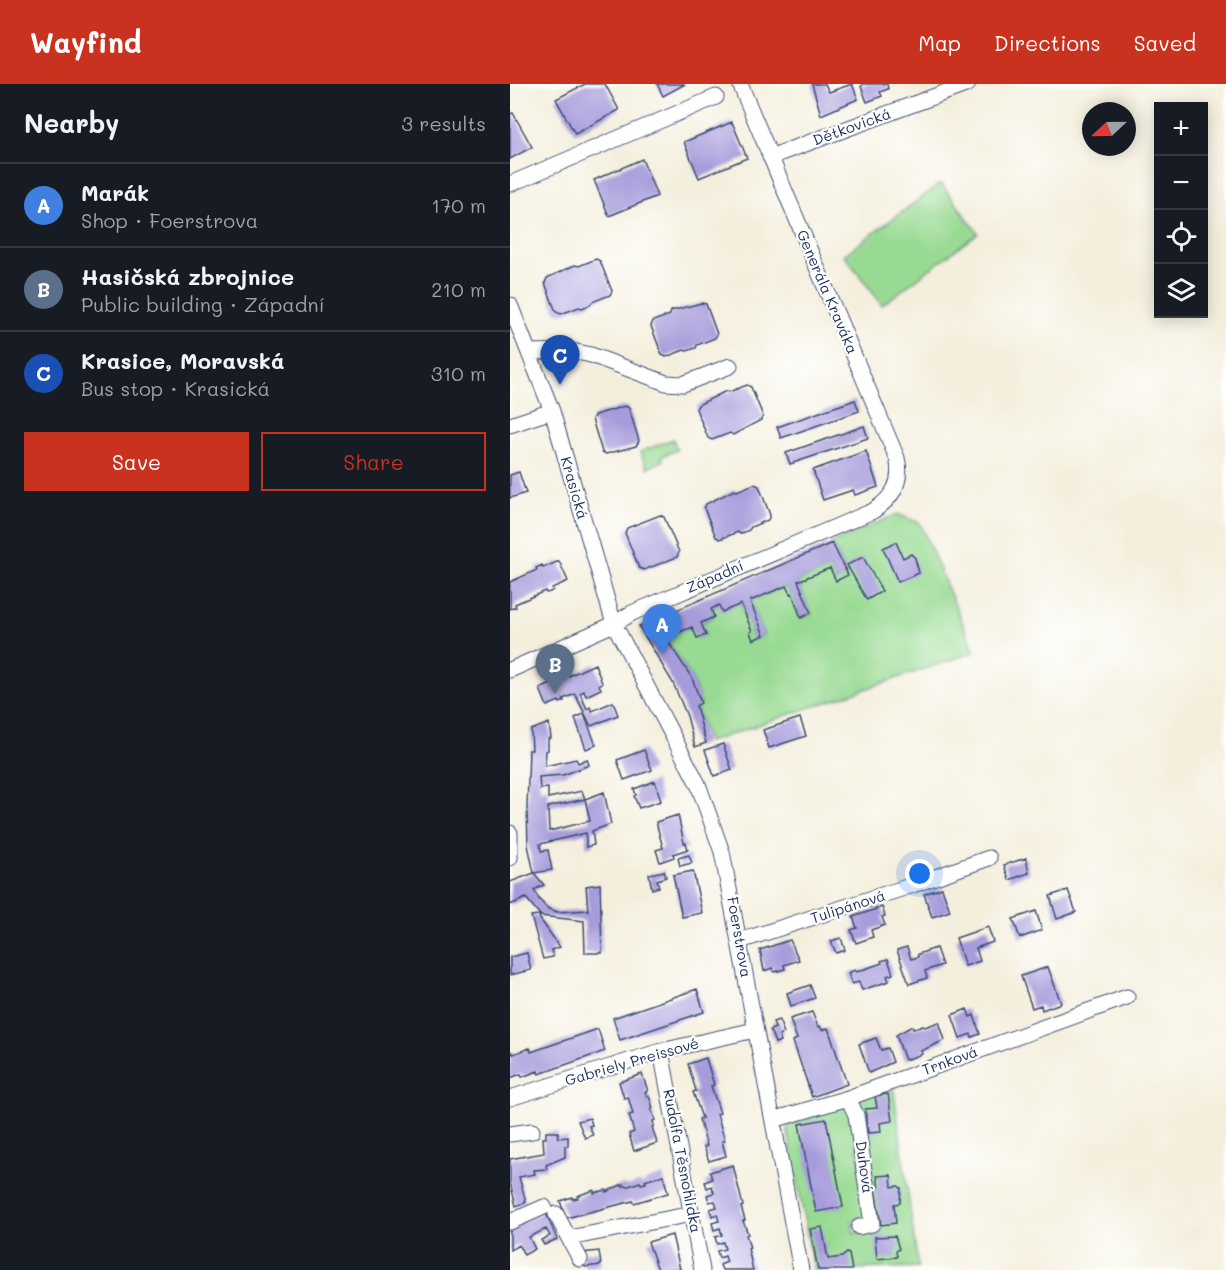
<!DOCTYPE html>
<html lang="en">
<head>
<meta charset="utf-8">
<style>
	body { margin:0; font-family:Mali,sans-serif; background:#20242c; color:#f1f3f6 }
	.controls { position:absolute; right:18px; top:18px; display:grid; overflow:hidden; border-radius:0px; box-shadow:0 3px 15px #0003 }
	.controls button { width:54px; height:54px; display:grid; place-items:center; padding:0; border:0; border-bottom:2px solid #363941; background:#171b24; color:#f1f3f6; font:30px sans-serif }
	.compass { position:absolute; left:572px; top:18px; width:54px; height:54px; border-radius:50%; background:#171b24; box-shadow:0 3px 15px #0003; rotate:248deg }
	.you { position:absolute; left:410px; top:790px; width:21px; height:21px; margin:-15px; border:4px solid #fff; border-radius:50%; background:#1a73e8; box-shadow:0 0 0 9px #1a73e833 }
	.badge { display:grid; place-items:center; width:39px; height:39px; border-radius:50%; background:#c8321e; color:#fff; font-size:20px; font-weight:700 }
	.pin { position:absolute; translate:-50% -50px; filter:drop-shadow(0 2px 3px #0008) }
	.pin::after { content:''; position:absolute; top:32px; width:21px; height:18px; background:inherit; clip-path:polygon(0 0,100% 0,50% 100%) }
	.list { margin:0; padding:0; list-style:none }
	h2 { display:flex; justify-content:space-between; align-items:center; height:78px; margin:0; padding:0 24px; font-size:26px }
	h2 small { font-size:20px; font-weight:400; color:#9ea1a6 }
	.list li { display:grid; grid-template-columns:39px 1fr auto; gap:18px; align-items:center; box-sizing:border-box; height:84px; padding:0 24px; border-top:2px solid #363941 }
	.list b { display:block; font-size:22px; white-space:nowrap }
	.list p { margin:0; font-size:20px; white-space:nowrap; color:#9ea1a6 }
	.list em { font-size:20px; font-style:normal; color:#9ea1a6 }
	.actions { display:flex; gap:12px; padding:18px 24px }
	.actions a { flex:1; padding:14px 0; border:2px solid #c8321e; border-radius:0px; text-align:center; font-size:21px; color:#c8321e }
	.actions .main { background:#c8321e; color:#fff }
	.icon { flex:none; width:33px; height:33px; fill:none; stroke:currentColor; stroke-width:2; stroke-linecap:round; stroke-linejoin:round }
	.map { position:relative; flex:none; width:716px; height:1186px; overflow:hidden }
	header { display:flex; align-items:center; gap:36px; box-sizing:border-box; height:84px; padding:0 30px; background:#c8321e; color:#fff }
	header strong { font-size:28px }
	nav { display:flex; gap:33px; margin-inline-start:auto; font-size:21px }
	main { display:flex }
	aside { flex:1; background:#171b24 }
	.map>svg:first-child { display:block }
</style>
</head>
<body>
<header>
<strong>Wayfind</strong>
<nav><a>Map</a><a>Directions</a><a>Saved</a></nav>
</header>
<main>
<aside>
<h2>Nearby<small>3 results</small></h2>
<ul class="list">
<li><span class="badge" style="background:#3f7fe0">A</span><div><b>Marák</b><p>Shop · Foerstrova</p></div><em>170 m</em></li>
<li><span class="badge" style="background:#5c6f8a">B</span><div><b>Hasičská zbrojnice</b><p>Public building · Západní</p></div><em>210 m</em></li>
<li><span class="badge" style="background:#1a4fb4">C</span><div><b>Krasice, Moravská</b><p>Bus stop · Krasická</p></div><em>310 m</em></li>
</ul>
<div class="actions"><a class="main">Save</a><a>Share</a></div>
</aside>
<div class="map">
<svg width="716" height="1186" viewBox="0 0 716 1186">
	<rect width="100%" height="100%" fill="#fff"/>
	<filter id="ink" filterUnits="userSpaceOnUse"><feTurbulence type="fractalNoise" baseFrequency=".0167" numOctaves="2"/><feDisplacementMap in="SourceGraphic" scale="12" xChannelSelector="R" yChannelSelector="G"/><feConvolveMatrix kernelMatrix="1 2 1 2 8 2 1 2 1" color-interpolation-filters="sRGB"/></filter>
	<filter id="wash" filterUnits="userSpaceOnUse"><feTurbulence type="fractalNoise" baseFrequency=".008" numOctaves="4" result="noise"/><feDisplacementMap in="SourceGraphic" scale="24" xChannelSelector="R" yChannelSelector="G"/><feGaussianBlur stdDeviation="1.35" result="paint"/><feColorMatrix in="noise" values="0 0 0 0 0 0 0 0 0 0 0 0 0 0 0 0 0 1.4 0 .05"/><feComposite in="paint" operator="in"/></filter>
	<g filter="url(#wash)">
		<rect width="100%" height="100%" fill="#f4efdd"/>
		<!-- green -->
		<path fill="#98da92" stroke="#5a8478" stroke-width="1.5" d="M431 99 468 149 372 221 334 171Z
			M163 355 167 366 152 372 153 377 137 384 130 368Z
			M387 430 410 439 465 568 198 658 186 622 191 619 182 594 151 547 162 543 165 549 182 543 187 554 196 551 191 539 204 533 201 525 209 521 231 520 242 547 240 548 244 556 254 551 240 517 276 502 280 510 282 509 291 534 301 530 288 497 320 484 326 497 338 491 322 459Z
			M383 1001 408 1183 304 1186 277 1044 279 1041 334 1021 342 1023 357 1134 342 1136 344 1149 368 1148 349 1013Z"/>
		<g id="blocks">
			<!-- building -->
			<path fill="#a79cdb" d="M75 0H95L109 26 65 50 46 15Z
				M147 0H175L153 12Z
				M302 0H315L319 8 342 0 348 15 311 31Z
				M354 0H377L378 5 370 8 372 12 357 18 351 2Z
				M3 29 22 63 0 75V30Z
				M222 38 237 74 189 94 174 58Z
				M132 75 147 112 99 132 84 96Z
				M86 175 90 177 102 207 100 211 82 218 80 221 72 224 69 223 51 230 46 228 35 199 37 194 65 181 69 182Z
				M191 219 196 220 207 250 205 254 187 261 186 264 177 267 174 266 156 273 152 271 141 242 143 237 160 231 161 227Z
				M237 301 241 303 253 332 251 336 223 351 220 349 202 356 198 354 186 325 188 321 216 307 219 308Z
				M345 316 349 327 271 354 267 343Z
				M115 322 119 324 129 357 126 362 96 370 92 368 82 335 85 331Z
				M354 342 358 354 280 380 276 369Z
				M356 367 368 403 345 411 343 406 313 416 303 386Z
				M9 388 16 409 0 414V391Z
				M244 400 249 402 260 431 258 436 241 443 239 446 230 450 228 448 210 455 206 453 194 424 196 420 224 406 227 407Z
				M150 431 154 433 169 468 167 473 134 486 129 484 115 449 117 444Z
				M386 458 393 474 401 470 405 474 409 489 388 498 373 464Z
				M322 459 338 491 326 497 320 484 288 497 301 529 291 534 282 509 280 510 276 502 240 517 254 551 243 556 240 548 242 547 231 520 212 528 209 521 201 525 204 533 191 539 196 551 187 554 182 543 165 550 162 543 151 547 182 594 191 619 186 622 196 659 185 663 177 632 163 599 129 542Z
				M353 473 372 507 357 516 337 481Z
				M49 477 58 497 42 504 43 506 40 508 36 509 35 507 5 520 6 523 0 525V498L27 486 26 484 32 481 33 484Z
				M85 580 92 599 89 601 91 605 76 612 74 607 70 609 77 625 80 623 82 627 103 618 108 631 81 642 65 610 53 615 54 617 50 619 49 617 37 622 30 605Z
				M74 630 86 661 76 665 65 634Z
				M290 634 296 652 259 664 253 646Z
				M39 639 41 654 38 655V666L36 667 35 682 66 675 68 679 77 675 79 681 53 691 29 693 30 705 38 704V714L72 707 75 715 38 723 39 747 80 737 75 715 94 708 101 740 82 747 84 761 76 763V749L30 760 31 767 38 766 42 786 24 789 34 801 24 806 29 815 37 824 47 828 78 826 76 802 90 800 92 869H75L74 837 31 832 16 814 0 821V798L24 789 18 761 17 724 19 666H22L21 646Z
				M213 660 222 686 204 692 195 666Z
				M134 666 142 686 114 696 107 676Z
				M145 697 151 717 129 724 124 712 126 711 124 705Z
				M168 731 174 759H176L178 765 163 770 164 773 150 778 146 766 153 764 146 738Z
				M179 771 182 779 170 782 168 774Z
				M516 774 519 789 499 796 494 781Z
				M154 787 156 793 147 796 149 803 142 805 139 790Z
				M183 787 192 829 172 833 163 791Z
				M432 804 440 827 422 833 414 810Z
				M558 806 566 828 547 835 540 812Z
				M372 823 375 832 372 833 375 841 361 846 363 853 346 859 341 846 347 844 343 833Z
				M526 827 532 846 510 854 503 835Z
				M29 831 30 835 50 863 41 866 43 873 33 875 21 832Z
				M478 843 483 858 466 864 470 877 455 882 446 854Z
				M331 854 335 866 326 869 321 857Z
				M280 856 289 876 274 881 275 885 264 888 263 884 254 887 250 866Z
				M397 863 401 875 408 873V870L426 864 432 881 415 887 417 894 399 900 387 866Z
				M17 869 21 886 0 891V873Z
				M378 875 383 890 377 892 379 897 352 906 349 898 342 900 338 889 345 886 346 888 372 879 371 877Z
				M538 883 551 919 532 926 531 921 522 924 511 892Z
				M300 901 305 914 281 922 277 909Z
				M187 905 194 928 110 956 103 934Z
				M457 925 460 933 464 931 470 950 462 953 461 950 450 954 442 931Z
				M302 928 308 943 310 942 312 946 318 944 337 1000 302 1013 283 957 287 955 280 935Z
				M269 936 274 949 269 951 271 957 265 959 260 946 265 944 263 938Z
				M429 938 435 956 411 967 412 970 395 976 386 951 402 942 403 945 413 942 415 943Z
				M88 945 95 967 29 990 28 987 12 993 11 990 0 994V969L2 968 3 970 20 964 21 968Z
				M366 954 371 966 378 964 383 978 359 989 349 960Z
				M196 974 204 1001 201 1002 210 1029 207 1030 215 1057H212L216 1072 199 1077 194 1063 197 1062 189 1035 192 1034 183 1008 186 1007 178 980Z
				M132 990 138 1007 135 1008 137 1012H139L143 1024H141L145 1036 143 1037 144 1042 142 1043 147 1059 124 1067 119 1050 124 1048 119 1031 123 1030 118 1013 114 1014 109 998Z
				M378 1010 382 1037 370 1039 371 1048 358 1049 355 1025 367 1024 365 1012Z
				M80 1034 82 1041 79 1042 83 1051 75 1054 68 1037Z
				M316 1035 333 1123 306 1128 289 1040Z
				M36 1048H48V1054L58 1053V1062H55V1073L36 1081 37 1085 24 1086 25 1090 9 1093 16 1118 6 1122 0 1099V1075L34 1069 33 1054H36Z
				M223 1081 233 1122 231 1123 235 1136 233 1137 238 1150 236 1151 240 1164H238L243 1186H212L210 1181 217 1178 215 1172 209 1174 207 1167 215 1165 213 1158 207 1160 205 1153 212 1151 210 1144 204 1146 202 1139 209 1137 207 1130 202 1132 200 1125 207 1123 205 1117 199 1118 197 1111 204 1109 202 1102 197 1104 195 1098 202 1095 200 1088Z
				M153 1091 158 1109 124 1119 123 1117 56 1134 50 1117 62 1113V1115L68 1114 67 1112 84 1106V1109L96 1106V1108L113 1100V1102H119L130 1098 131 1100 136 1099 135 1097Z
				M381 1091 382 1103 388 1102 391 1104 390 1119 384 1120 386 1139 371 1141 365 1105 369 1104 367 1092Z
				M35 1127 47 1155 34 1161 31 1156 40 1152 36 1145 19 1153 25 1165 14 1171 9 1161 0 1166V1142Z
				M312 1143 318 1175 332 1173 337 1169 339 1170 342 1186H308L300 1145Z
				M162 1151 170 1185 148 1186 138 1158Z
				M385 1152 389 1165 386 1167 387 1173 367 1175 365 1153Z
				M89 1167 91 1181 75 1183 72 1169Z"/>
		</g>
	</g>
	<g filter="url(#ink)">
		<use href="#blocks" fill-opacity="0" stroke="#3c4c71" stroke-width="1.5"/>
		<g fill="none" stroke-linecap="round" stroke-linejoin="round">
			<defs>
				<path id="minor" d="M260 73 458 0
					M0 100 206 13
					M0 221 42 327 104 540 188 700 212 768 291 1186
					M20 268 62 267 81 271 156 299 173 300 220 282
					M0 341 42 327
					M0 586 104 540 122 529 363 427C383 414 393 398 387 374L230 0
					M0 749V774
					M230 857 403 801 479 774
					M151 967 192 1186
					M0 1014 151 967 245 946
					M338 1014 346 1031 362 1140 349 1143
					M263 1036 338 1014 617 913
					M0 1050 22 1047
					M46 1130 70 1175
					M0 1138 34 1123
					M59 1154 182 1130"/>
			</defs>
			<!-- minor casing -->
			<use href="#minor" stroke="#3c4c71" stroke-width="17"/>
			<!-- minor -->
			<use href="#minor" stroke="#fff" stroke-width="15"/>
		</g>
	</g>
	<g text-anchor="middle" stroke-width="4.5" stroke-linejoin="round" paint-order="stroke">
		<!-- street labels -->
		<g font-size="15" fill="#1b2f5e" stroke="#fff">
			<text transform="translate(342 43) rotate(-20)" y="5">Dětkovická</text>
			<text transform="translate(317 208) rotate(67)" y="5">Generála Kraváka</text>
			<text transform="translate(64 404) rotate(74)" y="5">Krasická</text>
			<text transform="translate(205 493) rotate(-23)" y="5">Západní</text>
			<text transform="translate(338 823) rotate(-18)" y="5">Tulipánová</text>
			<text transform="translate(229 853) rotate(80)" y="5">Foerstrova</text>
			<text transform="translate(440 977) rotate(-20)" y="5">Trnková</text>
			<text transform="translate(122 978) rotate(-16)" y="5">Gabriely Preissové</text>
			<text transform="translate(172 1077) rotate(79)" y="5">Rudolfa Těsnohlídka</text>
			<text transform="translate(354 1083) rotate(82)" y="5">Duhová</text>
		</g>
	</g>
</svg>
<div class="controls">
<button>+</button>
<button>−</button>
<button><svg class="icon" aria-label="locate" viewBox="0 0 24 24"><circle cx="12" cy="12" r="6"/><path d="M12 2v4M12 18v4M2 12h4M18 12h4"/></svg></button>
<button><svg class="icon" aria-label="layers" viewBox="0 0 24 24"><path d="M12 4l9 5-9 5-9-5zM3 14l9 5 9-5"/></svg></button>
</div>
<svg class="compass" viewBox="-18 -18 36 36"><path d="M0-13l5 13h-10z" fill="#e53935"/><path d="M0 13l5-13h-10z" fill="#9ea1a6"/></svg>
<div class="you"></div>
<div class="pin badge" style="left:152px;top:570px;background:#3f7fe0">A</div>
<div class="pin badge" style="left:45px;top:610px;background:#5c6f8a">B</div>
<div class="pin badge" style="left:50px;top:301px;background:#1a4fb4">C</div>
</div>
</main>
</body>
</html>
